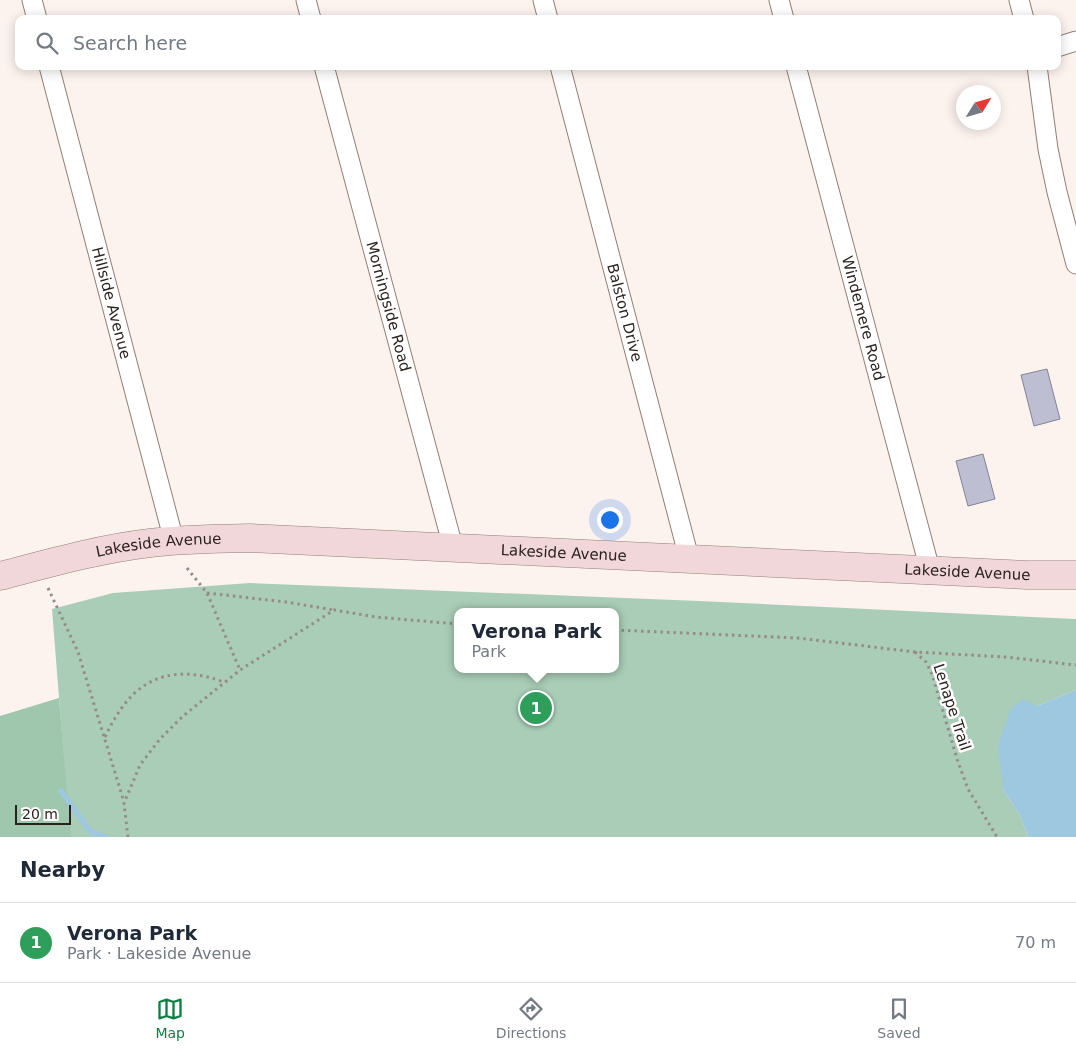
<!DOCTYPE html>
<html lang="en">
<head>
<meta charset="utf-8">
<style>
	body { margin:0; font-family:"DejaVu Sans",sans-serif; background:#f6f6f7; color:#1f2937 }
	.compass { position:absolute; left:956px; top:85px; width:45px; height:45px; border-radius:50%; background:#fff; box-shadow:0 2px 12px #0003; rotate:53deg }
	.scale { position:absolute; left:15px; bottom:12px; width:56px; box-sizing:border-box; padding-left:5px; border:2px solid #2b221f; border-top:0; font-size:14px; line-height:18px; white-space:nowrap; color:#2b221f; -webkit-text-stroke:4px #fff; paint-order:stroke }
	.you { position:absolute; left:609px; top:519px; width:18px; height:18px; margin:-12px; border:4px solid #fff; border-radius:50%; background:#1a73e8; box-shadow:0 0 0 8px #1a73e833 }
	.badge { display:grid; place-items:center; width:32px; height:32px; border-radius:50%; background:#0b8043; color:#fff; font-size:16px; font-weight:700 }
	.pin { position:absolute; translate:-50% -50%; border:2px solid #fff; box-shadow:0 1px 5px #0006 }
	.popup { position:absolute; left:454px; top:608px; width:165px; height:65px; box-sizing:border-box; display:grid; place-content:center; border-radius:10px; background:#fff; filter:drop-shadow(0 1px 4px #0005); font-size:16px; white-space:nowrap; color:#747a83 }
	.popup b { font-size:19px; color:#1f2937 }
	.popup::after { content:''; position:absolute; left:50%; top:100%; margin-left:-10px; border:10px solid transparent; border-top-color:#fff }
	.list { margin:0; padding:0; list-style:none }
	h2 { display:flex; justify-content:space-between; align-items:center; height:65px; margin:0; padding:0 20px; font-size:21px }
	h2 small { font-size:16px; font-weight:400; color:#747a83 }
	.list li { display:grid; grid-template-columns:32px 1fr auto; gap:15px; align-items:center; box-sizing:border-box; height:80px; padding:0 20px; border-top:1px solid #e0e1e3 }
	.list b { display:block; font-size:19px; white-space:nowrap }
	.list p { margin:0; font-size:16px; white-space:nowrap; color:#747a83 }
	.list em { font-size:16px; font-style:normal; color:#747a83 }
	.icon { flex:none; width:28px; height:28px; fill:none; stroke:currentColor; stroke-width:2; stroke-linecap:round; stroke-linejoin:round }
	.map { position:relative; flex:none; width:1076px; height:837px; overflow:hidden }
	.search { position:absolute; background:#fff; box-shadow:0 2px 12px #0003; left:15px; right:15px; top:15px; height:55px; display:flex; align-items:center; gap:12px; box-sizing:border-box; padding:0 18px; border-radius:10px; color:#747a83; font-size:19px }
	.sheet { height:145px; background:#fff }
	nav { display:flex; justify-content:space-around; align-items:center; box-sizing:border-box; height:70px; border-top:1px solid #e0e1e3; background:#fff; font-size:14px; color:#747a83 }
	nav a { display:grid; justify-items:center; gap:2px }
	nav .on { color:#0b8043 }
	.map>svg:first-child { display:block }
</style>
</head>
<body>
<div class="map">
<svg width="1076" height="837" viewBox="0 0 1076 837">
	<rect width="100%" height="100%" fill="#fcf3ef"/>
	<!-- green -->
	<path fill="#a9cdb7" fill-rule="evenodd" d="M250 583 699 601 1076 619V690L1037 706 1003 789 1020 815 1028 837H70L52 609 113 593ZM457 612H615V669H457Z"/>
	<!-- forest -->
	<path fill="#9ec7ae" d="M59 698 71 837H0V716Z"/>
	<!-- water -->
	<path fill="#9dc8e0" d="M1076 690V837H1028L1020 815 1003 789 998 745 1010 710 1023 699 1037 706Z"/>
	<g fill="none" stroke-linecap="round" stroke-linejoin="round">
		<!-- stream -->
		<path stroke="#9dc8e0" stroke-width="5.5" d="M61 791 91 832 106 837"/>
	</g>
	<!-- building -->
	<path fill="#bebed3" stroke="#838396" d="M1047 369 1060 419 1034 426 1021 375Z
		M983 454 995 499 968 506 956 461Z"/>
	<g fill="none" stroke-linecap="round" stroke-linejoin="round">
		<defs>
			<g id="minor">
				<path d="M32 0 37 19"/>
				<path d="M306 0 311 19"/>
				<path d="M543 0 548 19"/>
				<path d="M779 0 784 19"/>
				<path d="M1019 0 1024 19"/>
				<path d="M1057 47 1076 41"/>
				<path id="s1" d="M49 66 174 541"/>
				<path id="s2" d="M324 66 453 547"/>
				<path id="s3" d="M560 66 689 558"/>
				<path id="s4" d="M796 66 930 570"/>
				<path d="M1037 66 1048 149 1057 192 1076 264"/>
			</g>
			<g id="secondary">
				<path id="s5" d="M0 576C50 563 99 549 150 543 183 539 216 539 249 538L1027 575H1076"/>
			</g>
		</defs>
		<!-- minor casing -->
		<use href="#minor" stroke="#937e75" stroke-width="21"/>
		<!-- secondary casing -->
		<use href="#secondary" stroke="#937e75" stroke-width="29"/>
		<!-- path -->
		<path stroke="#958c88" stroke-width="3" stroke-dasharray="2.5 4" stroke-linecap="butt" d="M187 568 207 593 240 670
			M48 588 78 652 124 802
			M207 593 286 602 334 610
			M615 630 798 638 915 652 1006 657 1076 665
			M915 652 926 662 932 674 958 762 968 789 997 837
			M105 737C124 697 148 669 197 675 206 676 215 679 224 682
			M128 837 124 803 140 765 160 739 182 717 240 670 334 610 376 617 457 624"/>
		<!-- minor -->
		<use href="#minor" stroke="#fff" stroke-width="19"/>
		<!-- secondary -->
		<use href="#secondary" stroke="#f2d7da" stroke-width="28"/>
	</g>
	<g text-anchor="middle" stroke-width="5" stroke-linejoin="round" paint-order="stroke">
		<!-- street labels -->
		<g font-size="15" fill="#2b221f" stroke="#fff">
			<text dy="5" stroke="none"><textPath href="#s1" startOffset="245">Hillside Avenue</textPath></text>
			<text dy="5" stroke="none"><textPath href="#s2" startOffset="249">Morningside Road</textPath></text>
			<text dy="5" stroke="none"><textPath href="#s3" startOffset="255">Balston Drive</textPath></text>
			<text dy="5" stroke="none"><textPath href="#s4" startOffset="261">Windemere Road</textPath></text>
			<text dy="5" stroke="none"><textPath href="#s5" startOffset="162">Lakeside Avenue</textPath></text>
			<text dy="5" stroke="none"><textPath href="#s5" startOffset="568">Lakeside Avenue</textPath></text>
			<text dy="5" stroke="none"><textPath href="#s5" startOffset="972">Lakeside Avenue</textPath></text>
			<text transform="translate(952 707) rotate(72)" y="5">Lenape Trail</text>
		</g>
	</g>
</svg>
<svg class="compass" viewBox="-18 -18 36 36"><path d="M0-13l5 13h-10z" fill="#e53935"/><path d="M0 13l5-13h-10z" fill="#747a83"/></svg>
<div class="scale">20 m</div>
<div class="you"></div>
<div class="pin badge" style="left:536px;top:708px;background:#2e9e5b">1</div>
<div class="popup"><b>Verona Park</b>Park</div>
<div class="search"><svg class="icon" aria-label="search" viewBox="0 0 24 24"><circle cx="10" cy="10" r="6"/><path d="M15 15l6 6"/></svg>Search here</div>
</div>
<section class="sheet">
<h2>Nearby<small></small></h2>
<ul class="list">
<li><span class="badge" style="background:#2e9e5b">1</span><div><b>Verona Park</b><p>Park · Lakeside Avenue</p></div><em>70 m</em></li>
</ul>
</section>
<nav>
<a class="on"><svg class="icon" aria-label="map" viewBox="0 0 24 24"><path d="M3 6l6-2 6 2 6-2v14l-6 2-6-2-6 2zM9 4v14M15 6v14"/></svg>Map</a>
<a><svg class="icon" aria-label="directions" viewBox="0 0 24 24"><path d="M12 3l9 9-9 9-9-9zM9 14v-3h6M13 9l2 2-2 2"/></svg>Directions</a>
<a><svg class="icon" aria-label="saved" viewBox="0 0 24 24"><path d="M7 4h10v16l-5-4-5 4z"/></svg>Saved</a>
</nav>
</body>
</html>
